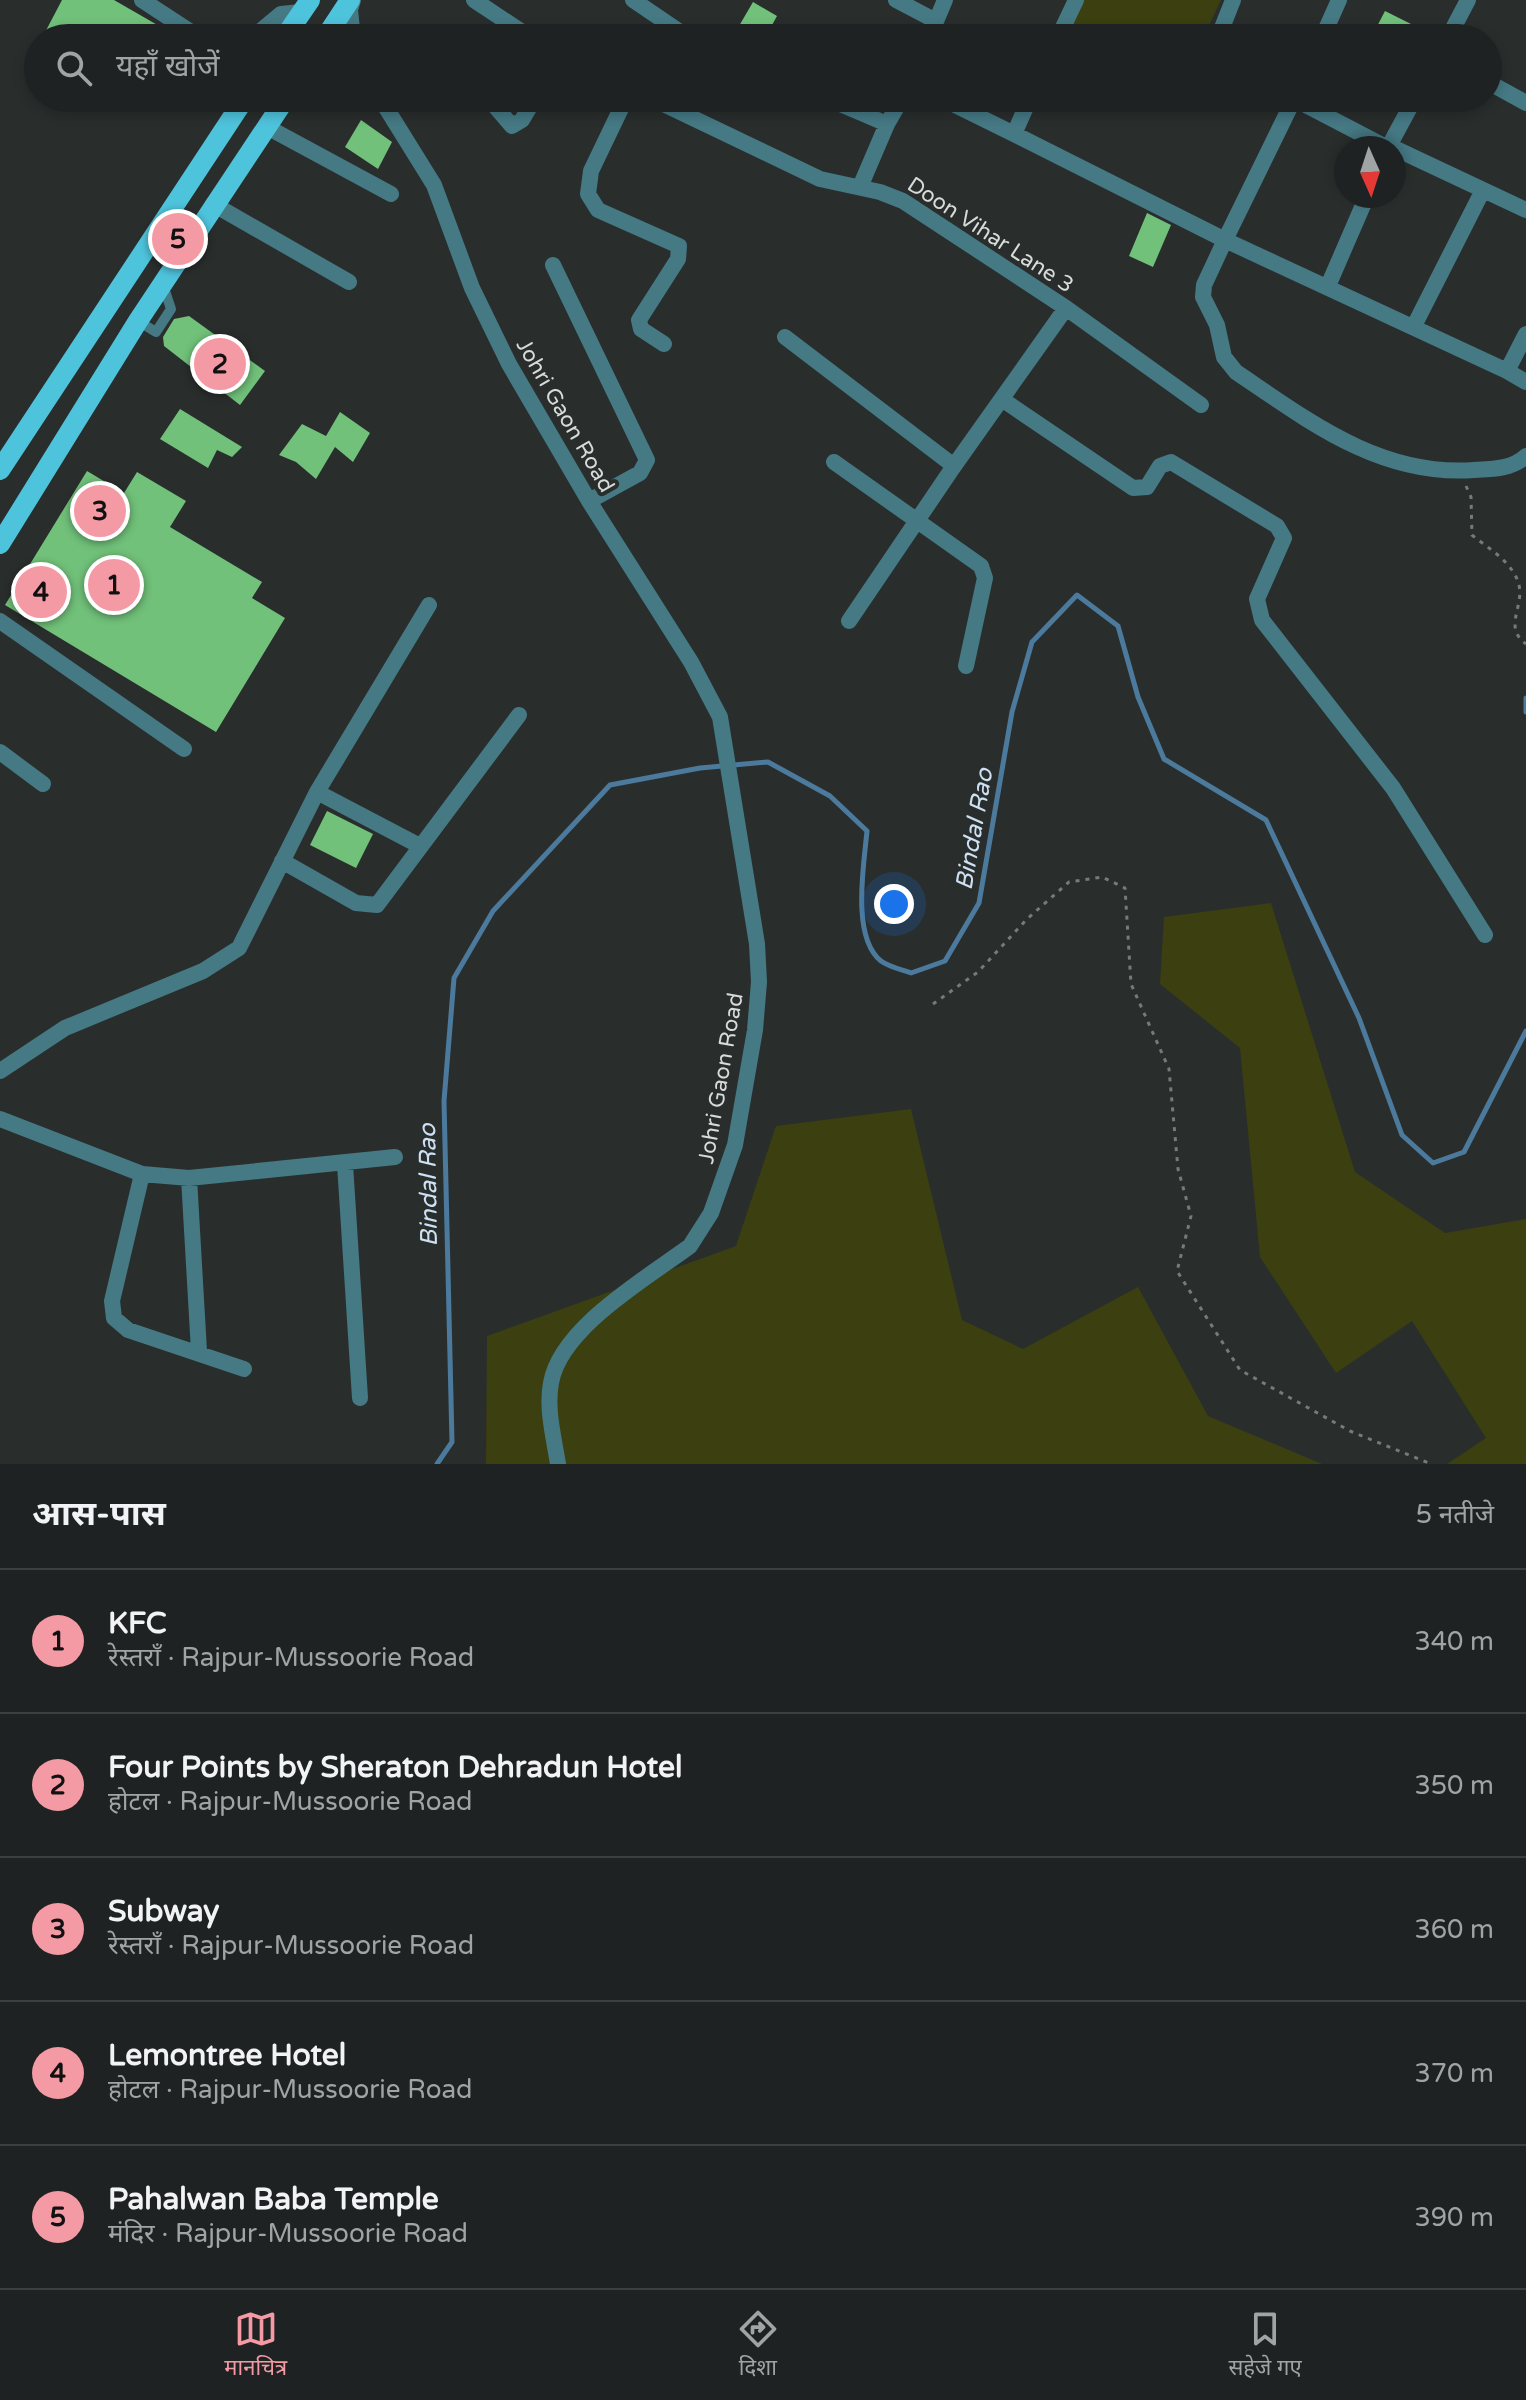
<!DOCTYPE html>
<html lang="hi">
<head>
<meta charset="utf-8">
<style>
	body { margin:0; font-family:"Varela Round","Noto Sans Devanagari",sans-serif; background:#272a2a; color:#f1f3f6 }
	.compass { position:absolute; left:1334px; top:136px; width:72px; height:72px; border-radius:50%; background:#1f2222; box-shadow:0 4px 12px #0003; rotate:177deg }
	.you { position:absolute; left:894px; top:904px; width:28px; height:28px; margin:-20px; border:6px solid #fff; border-radius:50%; background:#1a73e8; box-shadow:0 0 0 12px #1a73e833 }
	.badge { display:grid; place-items:center; width:52px; height:52px; border-radius:50%; background:#f49aa5; color:#111; font-size:26px; font-weight:700 }
	.pin { position:absolute; translate:-50% -50%; border:4px solid #fff; box-shadow:0 2px 8px #0006 }
	.list { margin:0; padding:0; list-style:none }
	h2 { display:flex; justify-content:space-between; align-items:center; height:104px; margin:0; padding:0 32px; font-size:34px }
	h2 small { font-size:26px; font-weight:400; color:#a1a4a5 }
	.list li { display:grid; grid-template-columns:52px 1fr auto; gap:24px; align-items:center; box-sizing:border-box; height:144px; padding:0 32px; border-top:2px solid #3c3f40 }
	.list b { display:block; font-size:30px; white-space:nowrap }
	.list p { margin:0; font-size:26px; white-space:nowrap; color:#a1a4a5 }
	.list em { font-size:26px; font-style:normal; color:#a1a4a5 }
	.icon { flex:none; width:44px; height:44px; fill:none; stroke:currentColor; stroke-width:2; stroke-linecap:round; stroke-linejoin:round }
	.map { position:relative; flex:none; width:1526px; height:1464px; overflow:hidden }
	.search { position:absolute; background:#1f2222; box-shadow:0 4px 12px #0003; left:24px; right:24px; top:24px; height:88px; display:flex; align-items:center; gap:20px; box-sizing:border-box; padding:0 28px; border-radius:44px; color:#a1a4a5; font-size:30px }
	.sheet { height:824px; background:#1f2222 }
	nav { display:flex; justify-content:space-around; align-items:center; box-sizing:border-box; height:112px; border-top:2px solid #3c3f40; background:#1f2222; font-size:22px; color:#a1a4a5 }
	nav a { display:grid; justify-items:center; gap:4px }
	nav .on { color:#f49aa5 }
	.map>svg:first-child { display:block }
</style>
</head>
<body>
<div class="map">
<svg width="1526" height="1464" viewBox="0 0 1526 1464">
	<rect width="100%" height="100%" fill="#292e2d"/>
	<!-- green -->
	<path fill="#3c3f0f" d="M1081 0H1221L1203 38H1081L1067 31Z
		M1271 903 1355 1172 1445 1233 1526 1219V1464H1447L1486 1438 1412 1321 1336 1373 1260 1257 1240 1048 1160 984 1164 917Z
		M911 1109 962 1320 1023 1349 1138 1287 1208 1416 1322 1464H486L487 1336 736 1246 776 1126Z"/>
	<g fill="none" stroke-linecap="round" stroke-linejoin="round">
		<!-- stream -->
		<path stroke="#4c7a9d" stroke-width="5" d="M1526 698V712
			M437 1464 452 1442 444 1101 454 978 493 911 610 785 700 768 768 762 830 796 867 831C864 864 851 937 881 961 889 967 903 970 911 973L945 961 979 903 1012 712 1032 642 1077 595 1118 626 1138 697 1164 759 1266 820 1359 1018 1402 1135 1433 1163 1464 1152 1526 1031"/>
	</g>
	<!-- building -->
	<path fill="#71c17a" d="M62 0H114L180 38H42Z
		M753 2 777 16 765 38H732Z
		M1385 11 1419 28 1414 38H1371Z
		M361 120 392 142 378 169 345 147Z
		M1147 213 1171 225 1153 267 1129 256Z
		M189 316 265 371 240 405 164 346 163 337 174 319Z
		M180 409 242 447 232 457 217 450 208 468 160 439Z
		M340 412 370 433 353 462 335 447 316 479 296 462 279 455 302 424 326 436Z
		M87 471 124 493 137 472 186 501 170 527 262 582 252 598 285 618 216 732 5 605Z
		M327 811 373 834 356 868 310 845Z"/>
	<g fill="none" stroke-linecap="round" stroke-linejoin="round">
		<!-- path -->
		<path stroke="#767a79" stroke-width="3" stroke-dasharray="4 6" stroke-linecap="butt" d="M1466 486 1471 497 1472 535C1489 549 1513 562 1519 585 1524 608 1503 627 1526 644
			M933 1004 978 972 1027 919 1069 882 1102 877 1125 888 1131 984 1169 1069 1178 1169 1191 1216 1177 1271 1240 1370 1350 1431 1431 1464"/>
		<!-- lane -->
		<path stroke="#457984" stroke-width="10" d="M138 321 156 332 171 309 163 285"/>
		<!-- street -->
		<path stroke="#457984" stroke-width="16" d="M142 0 200 38
			M474 0 531 38
			M633 0 689 38
			M896 0 936 21
			M252 38 281 14 301 12
			M353 38 350 10 353 0
			M929 38 945 0
			M1058 38 1076 0
			M1218 38 1233 0
			M1322 38 1339 0
			M1448 38 1468 0
			M1488 82 1526 103
			M380 98 434 185 472 288 509 364 589 501 691 662 720 717 757 944 759 982 755 1030 735 1145 711 1213 690 1246C647 1278 560 1328 551 1383 546 1409 554 1438 558 1464
			M488 98 512 126 522 120 535 98
			M626 98 591 171 588 194 598 210 679 246 678 259 639 320 641 329 664 344
			M651 98 820 179 880 192 903 201 1066 308 1201 405
			M826 98 887 124 902 98
			M941 98 1014 134
			M1030 98 1014 134 1225 240 1204 285 1203 297 1217 325 1224 357 1236 372C1310 422 1381 477 1474 470 1493 469 1512 469 1526 456
			M1173 98H1186
			M267 127 391 194
			M1388 148 1294 99 1225 240 1507 371
			M1393 148 1389 146 1415 98
			M1394 148 1526 210
			M860 187 887 124
			M213 204 349 282
			M553 265 647 460 640 473 589 501
			M1328 286 1367 196
			M1414 326 1483 190
			M1526 334 1507 371 1526 382
			M785 337 954 466 1066 308
			M1003 400 1133 488 1147 487 1160 466 1171 462 1277 526 1284 538 1257 599 1262 620 1393 788 1485 935
			M834 462 981 566 985 578 966 666
			M0 621 184 749
			M849 621 954 466
			M0 752 43 784
			M317 792 420 846
			M282 861 356 903 377 905 519 715
			M0 1071 65 1028 203 971 239 948 317 792 429 605
			M0 1119 142 1174 189 1178 395 1157
			M345 1164 360 1398
			M142 1174 112 1301 114 1318 128 1330 244 1369
			M189 1178 199 1351"/>
		<!-- primary -->
		<path stroke="#4ec4dc" stroke-width="20" d="M284 38 310 0
			M325 38 350 0
			M0 470 245 98
			M0 544 138 321 286 98"/>
	</g>
	<g text-anchor="middle" stroke-width="8" stroke-linejoin="round" paint-order="stroke">
		<!-- street labels -->
		<g font-size="22" fill="#d7dbda" stroke="#292e2d">
			<text transform="translate(991 234) rotate(33)" y="8">Doon Vihar Lane 3</text>
			<text transform="translate(566 415) rotate(60)" y="8">Johri Gaon Road</text>
			<text transform="translate(720 1078) rotate(-80)" y="8">Johri Gaon Road</text>
		</g>
		<!-- water labels -->
		<g font-size="24" font-style="italic" fill="#cee0f3" stroke="#292e2d">
			<text transform="translate(974 829) rotate(-80)" y="8">Bindal Rao</text>
			<text transform="translate(428 1185) rotate(-91)" y="8">Bindal Rao</text>
		</g>
	</g>
</svg>
<svg class="compass" viewBox="-18 -18 36 36"><path d="M0-13l5 13h-10z" fill="#e53935"/><path d="M0 13l5-13h-10z" fill="#a1a4a5"/></svg>
<div class="you"></div>
<div class="pin badge" style="left:114px;top:585px">1</div>
<div class="pin badge" style="left:220px;top:364px">2</div>
<div class="pin badge" style="left:100px;top:511px">3</div>
<div class="pin badge" style="left:41px;top:592px">4</div>
<div class="pin badge" style="left:178px;top:239px">5</div>
<div class="search"><svg class="icon" aria-label="search" viewBox="0 0 24 24"><circle cx="10" cy="10" r="6"/><path d="M15 15l6 6"/></svg>यहाँ खोजें</div>
</div>
<section class="sheet">
<h2>आस-पास<small>5 नतीजे</small></h2>
<ul class="list">
<li><span class="badge">1</span><div><b>KFC</b><p>रेस्तराँ · Rajpur-Mussoorie Road</p></div><em>340 m</em></li>
<li><span class="badge">2</span><div><b>Four Points by Sheraton Dehradun Hotel</b><p>होटल · Rajpur-Mussoorie Road</p></div><em>350 m</em></li>
<li><span class="badge">3</span><div><b>Subway</b><p>रेस्तराँ · Rajpur-Mussoorie Road</p></div><em>360 m</em></li>
<li><span class="badge">4</span><div><b>Lemontree Hotel</b><p>होटल · Rajpur-Mussoorie Road</p></div><em>370 m</em></li>
<li><span class="badge">5</span><div><b>Pahalwan Baba Temple</b><p>मंदिर · Rajpur-Mussoorie Road</p></div><em>390 m</em></li>
</ul>
</section>
<nav>
<a class="on"><svg class="icon" aria-label="map" viewBox="0 0 24 24"><path d="M3 6l6-2 6 2 6-2v14l-6 2-6-2-6 2zM9 4v14M15 6v14"/></svg>मानचित्र</a>
<a><svg class="icon" aria-label="directions" viewBox="0 0 24 24"><path d="M12 3l9 9-9 9-9-9zM9 14v-3h6M13 9l2 2-2 2"/></svg>दिशा</a>
<a><svg class="icon" aria-label="saved" viewBox="0 0 24 24"><path d="M7 4h10v16l-5-4-5 4z"/></svg>सहेजे गए</a>
</nav>
</body>
</html>
